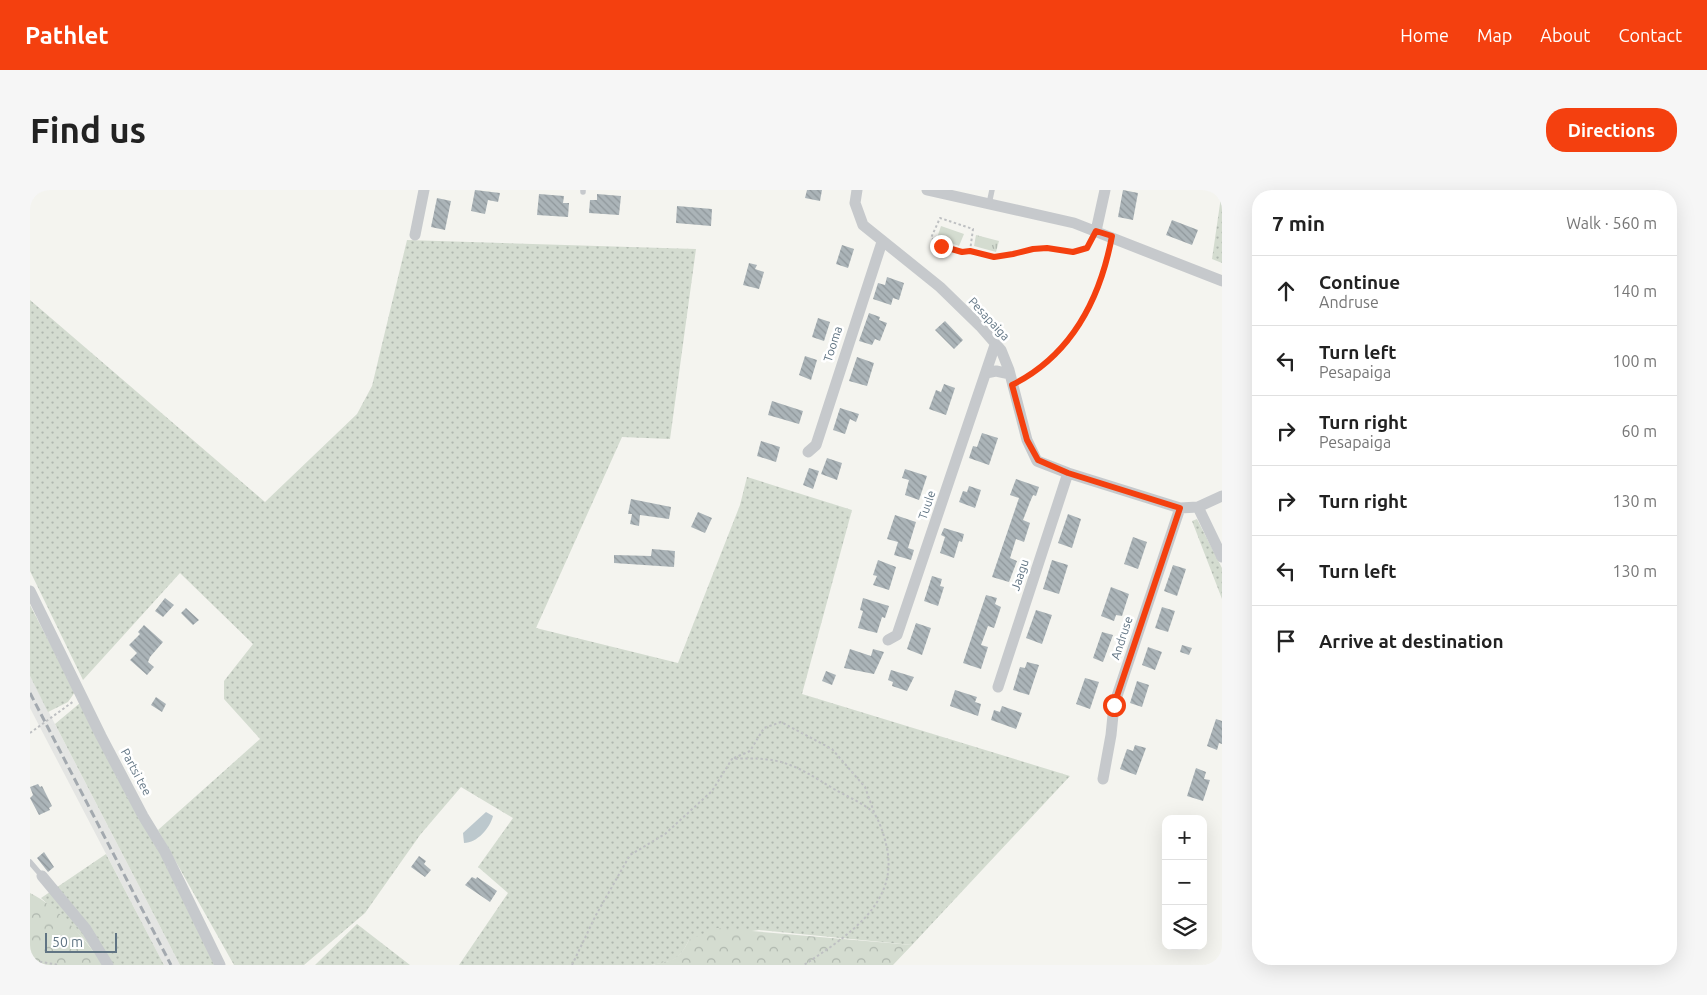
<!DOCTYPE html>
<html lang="en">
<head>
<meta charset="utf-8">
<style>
	body { margin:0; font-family:Ubuntu,sans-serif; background:#f6f6f6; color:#222 }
	.controls { position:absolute; right:15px; bottom:15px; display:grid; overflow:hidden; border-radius:10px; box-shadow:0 5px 20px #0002 }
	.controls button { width:45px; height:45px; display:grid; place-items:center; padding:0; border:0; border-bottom:1px solid #e0e0e0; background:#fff; color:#222; font:25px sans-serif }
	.scale { position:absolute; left:15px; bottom:12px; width:72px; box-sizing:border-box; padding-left:5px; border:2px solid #607483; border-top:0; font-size:14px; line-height:18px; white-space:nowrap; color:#607483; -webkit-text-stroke:4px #fff; paint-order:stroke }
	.stop { position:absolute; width:15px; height:15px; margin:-11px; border:4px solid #f4400f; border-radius:50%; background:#fff }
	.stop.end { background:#f4400f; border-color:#fff; box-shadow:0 1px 5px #0008 }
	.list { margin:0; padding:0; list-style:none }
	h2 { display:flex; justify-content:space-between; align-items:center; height:65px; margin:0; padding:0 20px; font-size:21px }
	h2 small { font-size:16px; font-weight:400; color:#767676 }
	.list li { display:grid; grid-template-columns:32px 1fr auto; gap:15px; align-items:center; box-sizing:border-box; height:70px; padding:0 20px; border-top:1px solid #e0e0e0 }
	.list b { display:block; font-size:19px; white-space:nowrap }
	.list p { margin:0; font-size:16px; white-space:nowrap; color:#767676 }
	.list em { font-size:16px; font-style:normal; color:#767676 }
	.icon { flex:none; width:28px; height:28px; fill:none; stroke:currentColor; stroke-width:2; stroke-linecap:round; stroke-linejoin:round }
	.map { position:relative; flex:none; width:1192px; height:775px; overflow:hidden; border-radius:20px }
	header { display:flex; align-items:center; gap:30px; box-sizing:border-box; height:70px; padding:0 25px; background:#f4400f; color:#fff }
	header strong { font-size:24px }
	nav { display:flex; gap:28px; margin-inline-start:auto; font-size:18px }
	.intro { display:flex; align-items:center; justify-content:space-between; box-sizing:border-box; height:120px; padding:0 30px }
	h1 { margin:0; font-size:35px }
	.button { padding:12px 22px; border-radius:20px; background:#f4400f; color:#fff; font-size:18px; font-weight:700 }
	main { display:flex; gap:30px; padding:0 30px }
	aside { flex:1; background:#fff; border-radius:20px; box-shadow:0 5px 20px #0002 }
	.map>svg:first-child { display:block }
</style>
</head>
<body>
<header>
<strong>Pathlet</strong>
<nav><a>Home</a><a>Map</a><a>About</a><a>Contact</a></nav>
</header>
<div class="intro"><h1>Find us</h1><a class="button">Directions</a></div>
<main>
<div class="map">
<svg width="1192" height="775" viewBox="0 0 1192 775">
	<defs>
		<pattern id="grass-dots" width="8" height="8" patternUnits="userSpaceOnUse" patternTransform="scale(1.25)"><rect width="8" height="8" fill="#d4dcd0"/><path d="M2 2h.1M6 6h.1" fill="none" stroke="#afb7ae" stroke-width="1.8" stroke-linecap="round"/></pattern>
		<pattern id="forest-crowns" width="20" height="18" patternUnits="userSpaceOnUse" patternTransform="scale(1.25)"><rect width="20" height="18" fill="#d4dcd0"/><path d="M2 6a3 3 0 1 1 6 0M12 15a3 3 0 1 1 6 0" fill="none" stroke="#afb7ae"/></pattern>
		<pattern id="park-tufts" width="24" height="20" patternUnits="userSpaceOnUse" patternTransform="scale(1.25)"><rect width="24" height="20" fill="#d4dcd0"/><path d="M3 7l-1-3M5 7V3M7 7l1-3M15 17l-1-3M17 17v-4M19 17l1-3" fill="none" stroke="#afb7ae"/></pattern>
		<pattern id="building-back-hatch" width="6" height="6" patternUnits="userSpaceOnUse" patternTransform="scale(1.25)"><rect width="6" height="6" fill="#abb4b8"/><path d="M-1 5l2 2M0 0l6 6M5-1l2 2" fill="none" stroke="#8f979b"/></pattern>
	</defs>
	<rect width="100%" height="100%" fill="#f4f4ef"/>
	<!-- built -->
	<path fill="#e4e5e3" d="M0 486 150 775H134L14 545 0 518Z"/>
	<!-- grass -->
	<path fill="url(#grass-dots)" d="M1192 0V73L1182 69Z
		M377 50 666 59 640 249 592 247 506 438 648 473 710 315 717 287 822 320 772 504 1040 586 882 755 729 740 659 750C648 772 643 771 621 775H429L478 703 448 677 483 628 431 597 390 645 335 723 274 775H204L128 640 230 549 194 509V491L223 454 150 383 53 490 0 381V110L235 312 327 224 342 196Z
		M1167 329 1192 378V409L1162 331Z
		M0 415 45 502 38 512 18 522 0 486Z
		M50 513 131 665 187 775H150L25 534Z
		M76 664 134 775H74L53 748 11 708Z
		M327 734 380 775H285Z"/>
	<!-- forest -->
	<path fill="url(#forest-crowns)" d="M0 703C30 718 54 749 74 775H0Z
		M687 738 882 755 863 775H621C643 770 648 772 659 750Z"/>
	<!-- park -->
	<path fill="url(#park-tufts)" d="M946 45 969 51 966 62 944 56Z"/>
	<!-- pitch -->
	<path fill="#d4dcd0" d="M911 36 934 44 929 56 907 48Z"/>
	<!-- water -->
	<path fill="#bcc8cd" d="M456 622 463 626C460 638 447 653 434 653L433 643Z"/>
	<!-- building -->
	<path fill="url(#building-back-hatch)" d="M445 0 470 3 468 12 458 10 455 24 441 21Z
		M777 0H792L790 11 775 8Z
		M1093 0 1108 3 1103 30 1088 27Z
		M509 4 534 6 533 13H539L538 27 507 25Z
		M567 4 591 6 589 25 559 23 560 10H567Z
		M407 8 421 11 415 40 401 37Z
		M647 16 682 19 681 36 646 33Z
		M1142 30 1168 40 1162 55 1136 45Z
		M812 55 824 59 818 78 806 74Z
		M719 73 727 75 725 79 734 82 729 99 713 95Z
		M857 87 874 93 869 110 863 108 861 115 843 109 848 93 855 95Z
		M839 123 850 127 849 130 857 133 850 151 845 149 842 155 829 151Z
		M788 128 800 132 794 151 782 147Z
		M915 131 933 150 924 159 905 140Z
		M775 166 787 170 781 190 769 185Z
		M827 167 844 173 837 196 819 191Z
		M914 194 925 198 916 225 899 219 906 200 911 202Z
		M742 211 773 221 769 234 738 225Z
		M810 218 829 224 826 232 820 229 815 244 803 240Z
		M952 243 968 248 959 275 939 268 943 256 947 257Z
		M731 251 750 257 746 272 727 266Z
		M797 268 812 273 807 290 791 284Z
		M779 278 789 281 783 299 773 295Z
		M875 279 897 286 889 310 875 305 879 290 872 288Z
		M986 289 1009 297 1006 306 1003 305 1000 312 993 330 1000 333 994 352 986 349 980 368 987 371 979 392 962 387 989 308 980 305Z
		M939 296 951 300 945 318 929 312 933 301 937 302Z
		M601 309 641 317 639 329 610 325 609 336 600 334 602 324H598Z
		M668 322 682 328 675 343 661 337Z
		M1038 324 1051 329 1042 358 1028 353Z
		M865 325 886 332 878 358 884 360 881 370 864 365 868 352 857 349Z
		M914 338 934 344 932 352 929 351 924 368 910 363 915 347 911 345Z
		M1103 347 1117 352 1108 379 1094 374Z
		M622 359 645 361 644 377 584 373V365L621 366Z
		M848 370 866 377 859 400 843 395 847 386 843 385Z
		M1022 370 1038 375 1029 404 1013 399Z
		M1143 375 1156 379 1147 406 1134 401Z
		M902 386 912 389 910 396 914 397 908 416 894 411Z
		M1081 397 1099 404 1092 426 1086 425 1084 431 1071 426Z
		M956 405 967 408 965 414 971 417 964 438 958 436 951 455 958 457 951 479 933 473Z
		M135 408 144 415 133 427 125 421Z
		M833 408 859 416 855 428 852 427 847 443 828 438 833 421 830 420Z
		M1132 417 1145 421 1138 442 1125 438Z
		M156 418 169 430 163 435 151 423Z
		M1006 420 1022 425 1012 454 996 448Z
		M886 433 901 438 892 465 877 459Z
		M114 435 133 452 120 467 118 472 124 477 117 485 100 470 107 463 99 455 110 444 108 442Z
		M1072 442 1083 445 1073 472 1063 468Z
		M1152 455 1162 458 1159 465 1150 462Z
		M1118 457 1132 462 1125 480 1112 475Z
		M820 459 841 466 843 459 854 462 844 484 814 478Z
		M997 472 1009 475 999 505 983 500 990 477 995 478Z
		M861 480 884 487 877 501 862 496 863 492 858 490Z
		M796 481 806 485 802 495 792 491Z
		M1055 488 1069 492 1060 519 1046 514Z
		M1107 491 1119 495 1112 517 1100 513Z
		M925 500 947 507 945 512 951 514 948 526 920 516Z
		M126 507 136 514 132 522 121 515Z
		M972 516 992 523 986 539 961 530 964 520 970 522Z
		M1186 529 1192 531V554L1189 553 1187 560 1177 556Z
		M1105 555 1116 558 1106 585 1090 579 1097 559 1103 561Z
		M1166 578 1176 582 1174 589 1180 590 1173 611 1157 606Z
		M8 594 10 597 12 596 22 616 19 618 20 620 9 625 0 608 3 605 0 597Z
		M14 662 24 677 18 682 7 668Z
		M389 666 396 671 394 674 401 680 395 687 381 677Z
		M442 687 446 689 447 687 467 701 460 712 435 695Z"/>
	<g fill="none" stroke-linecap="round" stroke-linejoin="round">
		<!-- path -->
		<path stroke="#bec0c2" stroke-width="2" stroke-dasharray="2.5 2.5" stroke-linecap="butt" d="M940 61 943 39 910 28 901 48 920 59 964 67 983 64 1003 59 1017 58 1043 61 1057 58 1062 50
			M993 190C1040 166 1071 109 1080 58
			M0 543 44 511
			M704 568 720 561 734 538 751 532 802 559 835 597 844 622
			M0 770 29 775
			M542 775 566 725 600 665 635 644 682 601 702 569C751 566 763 574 804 599 816 606 833 613 843 622 849 629 854 645 856 654 871 713 817 746 774 775"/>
		<!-- lane -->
		<path stroke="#c6c9cc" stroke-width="5.5" d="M553 2V0
			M959 14 962 0
			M0 672 12 686"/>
		<!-- street -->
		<path stroke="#c6c9cc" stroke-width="11" d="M827 0 825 13 833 35 910 97 950 136 971 160 979 180 997 250 1007 271 1038 283 1150 318 1168 317 1192 306
			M897 0 1044 33 1192 91
			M1066 41 1075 0
			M385 45 394 0
			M956 183 966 181 980 184
			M778 262 786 255 852 52
			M1168 317 1192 367
			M0 401 71 546 113 626 135 662 190 775
			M858 450 867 445 965 155
			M968 497 1038 283
			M1073 589 1081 545 1084 515 1150 318
			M12 686 56 739 78 775"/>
		<!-- rail -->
		<path stroke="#a3a9af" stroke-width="3" stroke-dasharray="8 4" stroke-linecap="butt" d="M0 503 141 775"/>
	</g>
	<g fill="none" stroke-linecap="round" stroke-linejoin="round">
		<!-- route -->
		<path stroke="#f4400f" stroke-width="6" d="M911 56 932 62 940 61 964 67 983 64 1003 59 1017 58 1043 62 1057 58 1066 41 1082 46C1070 110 1042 165 982 195L997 250 1008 270 1038 283 1150 318 1084 515"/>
	</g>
	<g text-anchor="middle" stroke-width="5" stroke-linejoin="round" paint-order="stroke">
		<!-- street labels -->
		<g font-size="12" fill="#607483" stroke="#fff">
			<text transform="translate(959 129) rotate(47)" y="4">Pesapaiga</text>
			<text transform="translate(803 154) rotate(-72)" y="4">Tooma</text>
			<text transform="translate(897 315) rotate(-71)" y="4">Tuule</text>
			<text transform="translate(990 385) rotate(-72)" y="4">Jaagu</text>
			<text transform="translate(1092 448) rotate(-72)" y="4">Andruse</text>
			<text transform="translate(106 582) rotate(62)" y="4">Partsi tee</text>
		</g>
	</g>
</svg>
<div class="controls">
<button>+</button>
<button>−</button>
<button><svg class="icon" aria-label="layers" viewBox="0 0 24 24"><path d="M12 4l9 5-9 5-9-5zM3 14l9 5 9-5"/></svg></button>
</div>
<div class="scale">50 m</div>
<div class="stop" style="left:1084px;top:515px"></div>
<div class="stop end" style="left:911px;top:56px"></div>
</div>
<aside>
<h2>7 min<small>Walk · 560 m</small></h2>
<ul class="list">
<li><svg class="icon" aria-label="ahead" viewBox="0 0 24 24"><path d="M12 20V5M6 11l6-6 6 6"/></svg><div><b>Continue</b><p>Andruse</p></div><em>140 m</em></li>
<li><svg class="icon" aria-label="left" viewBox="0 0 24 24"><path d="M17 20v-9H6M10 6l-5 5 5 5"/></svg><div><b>Turn left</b><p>Pesapaiga</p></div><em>100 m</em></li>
<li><svg class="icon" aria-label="right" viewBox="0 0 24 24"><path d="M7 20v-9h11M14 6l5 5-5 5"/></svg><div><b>Turn right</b><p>Pesapaiga</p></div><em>60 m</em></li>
<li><svg class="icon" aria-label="right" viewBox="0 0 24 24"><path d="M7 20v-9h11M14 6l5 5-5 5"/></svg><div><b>Turn right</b></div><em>130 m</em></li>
<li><svg class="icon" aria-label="left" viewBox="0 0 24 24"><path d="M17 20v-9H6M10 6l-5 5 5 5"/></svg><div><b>Turn left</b></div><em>130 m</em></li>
<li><svg class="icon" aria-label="arrive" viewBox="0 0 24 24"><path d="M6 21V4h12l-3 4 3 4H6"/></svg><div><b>Arrive at destination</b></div></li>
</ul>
</aside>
</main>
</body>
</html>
